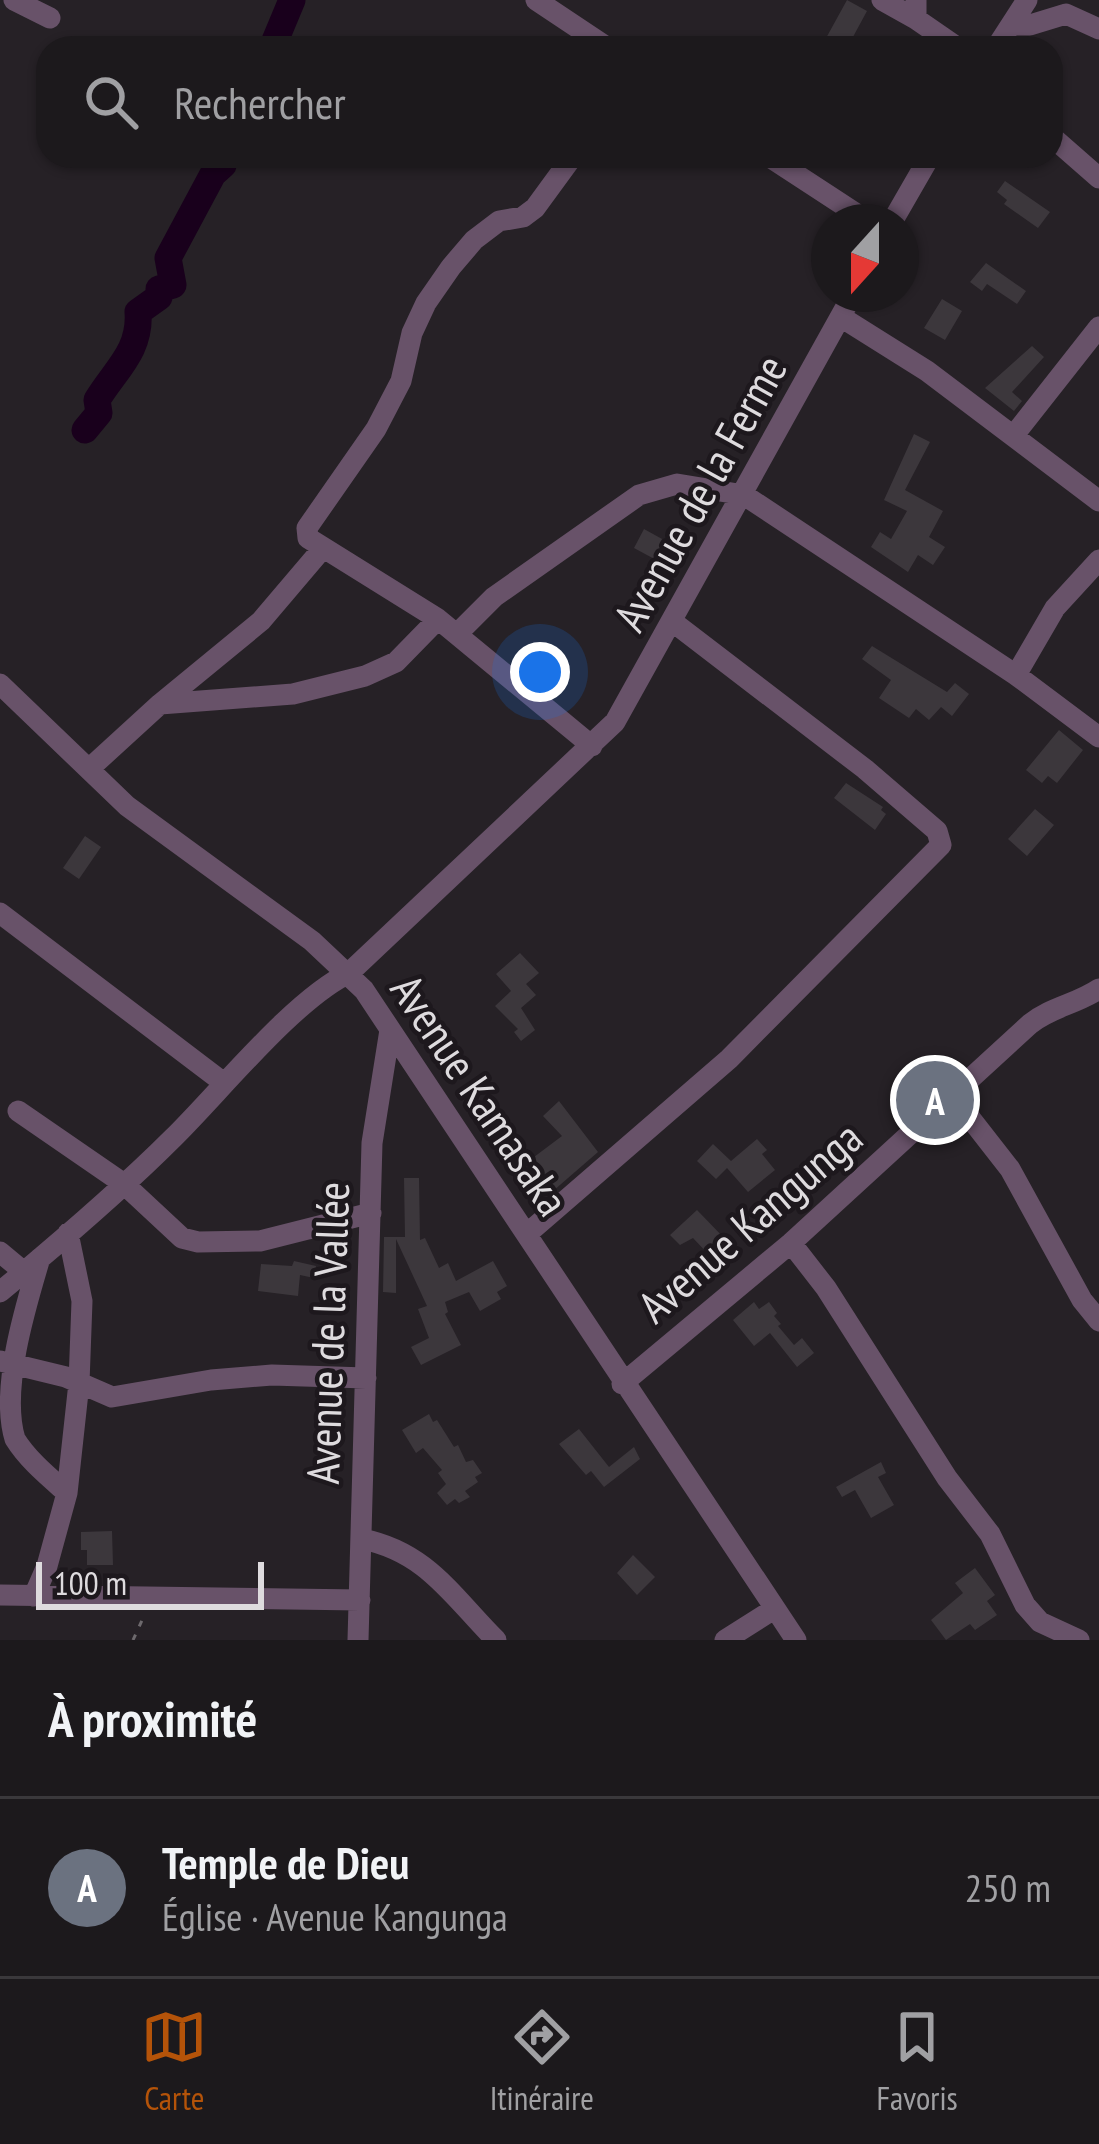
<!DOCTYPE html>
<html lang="fr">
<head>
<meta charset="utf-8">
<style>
	body { margin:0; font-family:"PT Sans Narrow",sans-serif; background:#292629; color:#f1f3f6 }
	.compass { position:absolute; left:811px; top:204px; width:108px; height:108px; border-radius:50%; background:#1c191c; box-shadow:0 3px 9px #0004; rotate:201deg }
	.scale { position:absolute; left:36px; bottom:30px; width:228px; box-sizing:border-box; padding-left:12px; border:6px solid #dedbde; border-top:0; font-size:33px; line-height:42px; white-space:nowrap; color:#dedbde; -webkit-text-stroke:9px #1d181d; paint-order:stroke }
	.you { position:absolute; left:540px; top:672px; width:42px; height:42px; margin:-30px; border:9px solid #fff; border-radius:50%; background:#1a73e8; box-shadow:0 0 0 18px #1a73e833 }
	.badge { display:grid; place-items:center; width:78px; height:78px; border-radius:50%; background:#b45309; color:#fff; font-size:39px; font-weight:700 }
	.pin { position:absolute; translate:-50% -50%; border:6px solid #fff; box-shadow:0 3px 12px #0006 }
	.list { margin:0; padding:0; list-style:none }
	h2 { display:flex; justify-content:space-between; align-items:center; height:156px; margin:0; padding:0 48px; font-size:51px }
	h2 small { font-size:39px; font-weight:400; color:#a0a0a3 }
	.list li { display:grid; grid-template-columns:78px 1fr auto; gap:36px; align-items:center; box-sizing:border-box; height:180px; padding:0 48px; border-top:3px solid #3a383b }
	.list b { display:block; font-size:45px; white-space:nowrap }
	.list p { margin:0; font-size:39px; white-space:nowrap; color:#a0a0a3 }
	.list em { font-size:39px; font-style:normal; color:#a0a0a3 }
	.icon { flex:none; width:66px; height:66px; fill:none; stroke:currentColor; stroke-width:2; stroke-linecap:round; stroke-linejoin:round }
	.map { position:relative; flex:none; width:1099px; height:1640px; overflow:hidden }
	.search { position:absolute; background:#1c191c; box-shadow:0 3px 9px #0004; left:36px; right:36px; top:36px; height:132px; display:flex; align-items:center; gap:30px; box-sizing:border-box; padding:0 42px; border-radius:36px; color:#a0a0a3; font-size:45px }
	.sheet { height:336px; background:#1c191c }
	nav { display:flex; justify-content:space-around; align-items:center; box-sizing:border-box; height:168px; border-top:3px solid #3a383b; background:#1c191c; font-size:33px; color:#a0a0a3 }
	nav a { display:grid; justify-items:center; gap:6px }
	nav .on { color:#b45309 }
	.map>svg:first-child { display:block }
</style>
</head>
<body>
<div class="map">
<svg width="1099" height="1640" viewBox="0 0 1099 1640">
	<rect width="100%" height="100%" fill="#262126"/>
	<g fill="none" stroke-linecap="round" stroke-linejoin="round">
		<!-- river -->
		<path stroke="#19001c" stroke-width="27" d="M272 48 292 0
			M85 430 99 413 97 400C115 370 141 351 138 312L159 297V289L173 285 168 258 213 174 223 165 222 156"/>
	</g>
	<!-- building -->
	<path fill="#3c373c" d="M847 0 867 11 847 48H839L825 40Z
		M1005 181 1050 212 1038 228 1004 204 1007 200 997 192Z
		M986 263 1026 291 1017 304 987 284 982 291 970 282Z
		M942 299 962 311 945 340 924 328Z
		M1032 346 1044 357 1012 392 1022 401 1014 411 985 388Z
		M914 434 930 442 905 490 943 511 929 537 945 547 933 565 918 555 908 572 871 547 880 532 891 539 907 511 884 500Z
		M644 529 682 550 671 568 634 548Z
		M872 646 947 692 955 683 969 694 952 716 941 707 929 720 916 709 909 718 879 698 891 680 862 659Z
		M1059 730 1083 750 1057 783 1048 776 1042 783 1026 770Z
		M846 783 883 807 881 810 886 814 875 830 834 798Z
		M1035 809 1054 825 1027 856 1008 839Z
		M85 836 101 847 79 879 63 868Z
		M520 953 539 973 526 984 536 995 521 1008 535 1030 521 1041 514 1032 518 1029 495 1006 511 991 496 974Z
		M559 1101 598 1152 553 1191 530 1160 562 1136 543 1116Z
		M757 1139 767 1150 762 1154 775 1170 748 1192 727 1168 716 1179 697 1161 713 1144 731 1161Z
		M404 1178H419L420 1240 425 1238 439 1268 448 1263 456 1281 493 1261 507 1286 497 1292 501 1299 480 1311 469 1292 445 1302 448 1312 445 1314 461 1345 421 1365 411 1347 429 1338 418 1309 427 1306 396 1239V1293L383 1292 384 1237H405Z
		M697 1210 726 1240 710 1256 693 1238 680 1245 670 1235Z
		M294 1261 316 1266 314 1278 300 1275 298 1296 258 1291 261 1264 292 1266Z
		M754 1302 759 1309 769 1302 777 1313 774 1316 781 1324 778 1326 794 1345 802 1338 814 1353 797 1367 770 1333 754 1346 733 1320Z
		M429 1414 433 1422 437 1420 454 1447 458 1445 466 1462 473 1460 482 1473 475 1477 478 1482 465 1491 470 1497 459 1503 455 1499 447 1505 437 1493 446 1484 438 1473 442 1470 423 1448 416 1453 402 1430Z
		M579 1429 609 1467 634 1447 640 1459 604 1487 591 1471 586 1475 559 1444Z
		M881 1462 886 1473 878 1477 894 1505 871 1518 855 1490 842 1497 836 1487Z
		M112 1531 113 1565H87V1550H81V1532Z
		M633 1555 655 1577 637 1595 617 1573Z
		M975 1568 995 1595 987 1601 997 1615 975 1630 970 1624 946 1640 931 1620 963 1593 955 1583Z"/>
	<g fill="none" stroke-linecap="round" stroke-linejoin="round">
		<!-- path -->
		<path stroke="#6d696d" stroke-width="3" stroke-dasharray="6 9" stroke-linecap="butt" d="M133 1640 144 1616"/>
		<!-- minor -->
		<path stroke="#685269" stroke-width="21" d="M14 0 50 18
			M536 0 608 48
			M882 0 916 19
			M916 0V19L958 48
			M1011 25H1030L1066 14 1099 29
			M996 48 1027 0
			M1051 136 1099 178
			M768 156 869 222
			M892 222 930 156
			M841 317 927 371 1099 501
			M1014 435 1099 327
			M438 619 308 538 307 528 376 429 401 381 412 333 426 303 451 267 474 240 499 221 523 217 535 208 573 156
			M458 633 494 597 639 495 677 484 744 495 1016 675 1099 737
			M1016 675 1055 608 1099 560
			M0 684 127 806 312 941 364 990 796 1640
			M160 704 261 621 323 548
			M90 768 160 704 293 694 365 676 396 662 438 619 592 746
			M0 913 224 1083
			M953 1096 1010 1169 1082 1300 1099 1321
			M18 1111 124 1184 182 1238 198 1242 260 1241 371 1213
			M528 1233 729 1059 941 845 937 831 865 769 673 622
			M791 1243 826 1288 947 1478 990 1534 1025 1605 1040 1622 1079 1640
			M0 1252 24 1272
			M40 1258C25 1308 0 1390 15 1439 28 1460 49 1477 67 1493
			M0 1292C59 1243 119 1192 173 1138 219 1093 293 1000 349 973L615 722 853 294
			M0 1361 66 1377 112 1397 211 1380 272 1375 366 1378
			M622 1384 791 1243 1030 1024C1051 1007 1077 1004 1099 989
			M362 1539C427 1552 452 1596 496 1640
			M0 1595 360 1600
			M34 1596 47 1566 67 1493 79 1383 82 1301 68 1233
			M358 1640 372 1143 390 1030
			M725 1640 774 1609"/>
	</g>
	<g text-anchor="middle" stroke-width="9" stroke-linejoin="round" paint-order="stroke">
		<!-- street labels -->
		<g font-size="45" fill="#dedbde" stroke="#1d181d">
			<text transform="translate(700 493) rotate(-61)" y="16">Avenue de la Ferme</text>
			<text transform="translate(480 1095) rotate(56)" y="16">Avenue Kamasaka</text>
			<text transform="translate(750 1222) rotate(-41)" y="16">Avenue Kangunga</text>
			<text transform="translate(328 1333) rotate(-88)" y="16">Avenue de la Vallée</text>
		</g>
	</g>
</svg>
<svg class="compass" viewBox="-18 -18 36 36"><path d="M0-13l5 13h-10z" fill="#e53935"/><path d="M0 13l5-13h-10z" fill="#a0a0a3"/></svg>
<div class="scale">100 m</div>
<div class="you"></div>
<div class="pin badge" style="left:935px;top:1100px;background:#6b7280">A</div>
<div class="search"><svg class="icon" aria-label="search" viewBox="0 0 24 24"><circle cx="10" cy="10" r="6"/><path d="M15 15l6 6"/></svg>Rechercher</div>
</div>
<section class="sheet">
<h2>À proximité<small></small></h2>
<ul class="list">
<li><span class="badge" style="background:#6b7280">A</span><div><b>Temple de Dieu</b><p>Église · Avenue Kangunga</p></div><em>250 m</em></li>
</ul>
</section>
<nav>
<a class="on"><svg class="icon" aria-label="map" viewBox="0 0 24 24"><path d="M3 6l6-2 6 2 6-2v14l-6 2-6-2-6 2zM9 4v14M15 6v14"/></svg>Carte</a>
<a><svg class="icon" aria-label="directions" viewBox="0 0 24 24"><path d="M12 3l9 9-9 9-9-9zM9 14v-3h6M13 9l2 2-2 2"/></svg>Itinéraire</a>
<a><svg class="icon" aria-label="saved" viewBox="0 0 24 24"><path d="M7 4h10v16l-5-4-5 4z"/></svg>Favoris</a>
</nav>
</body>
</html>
